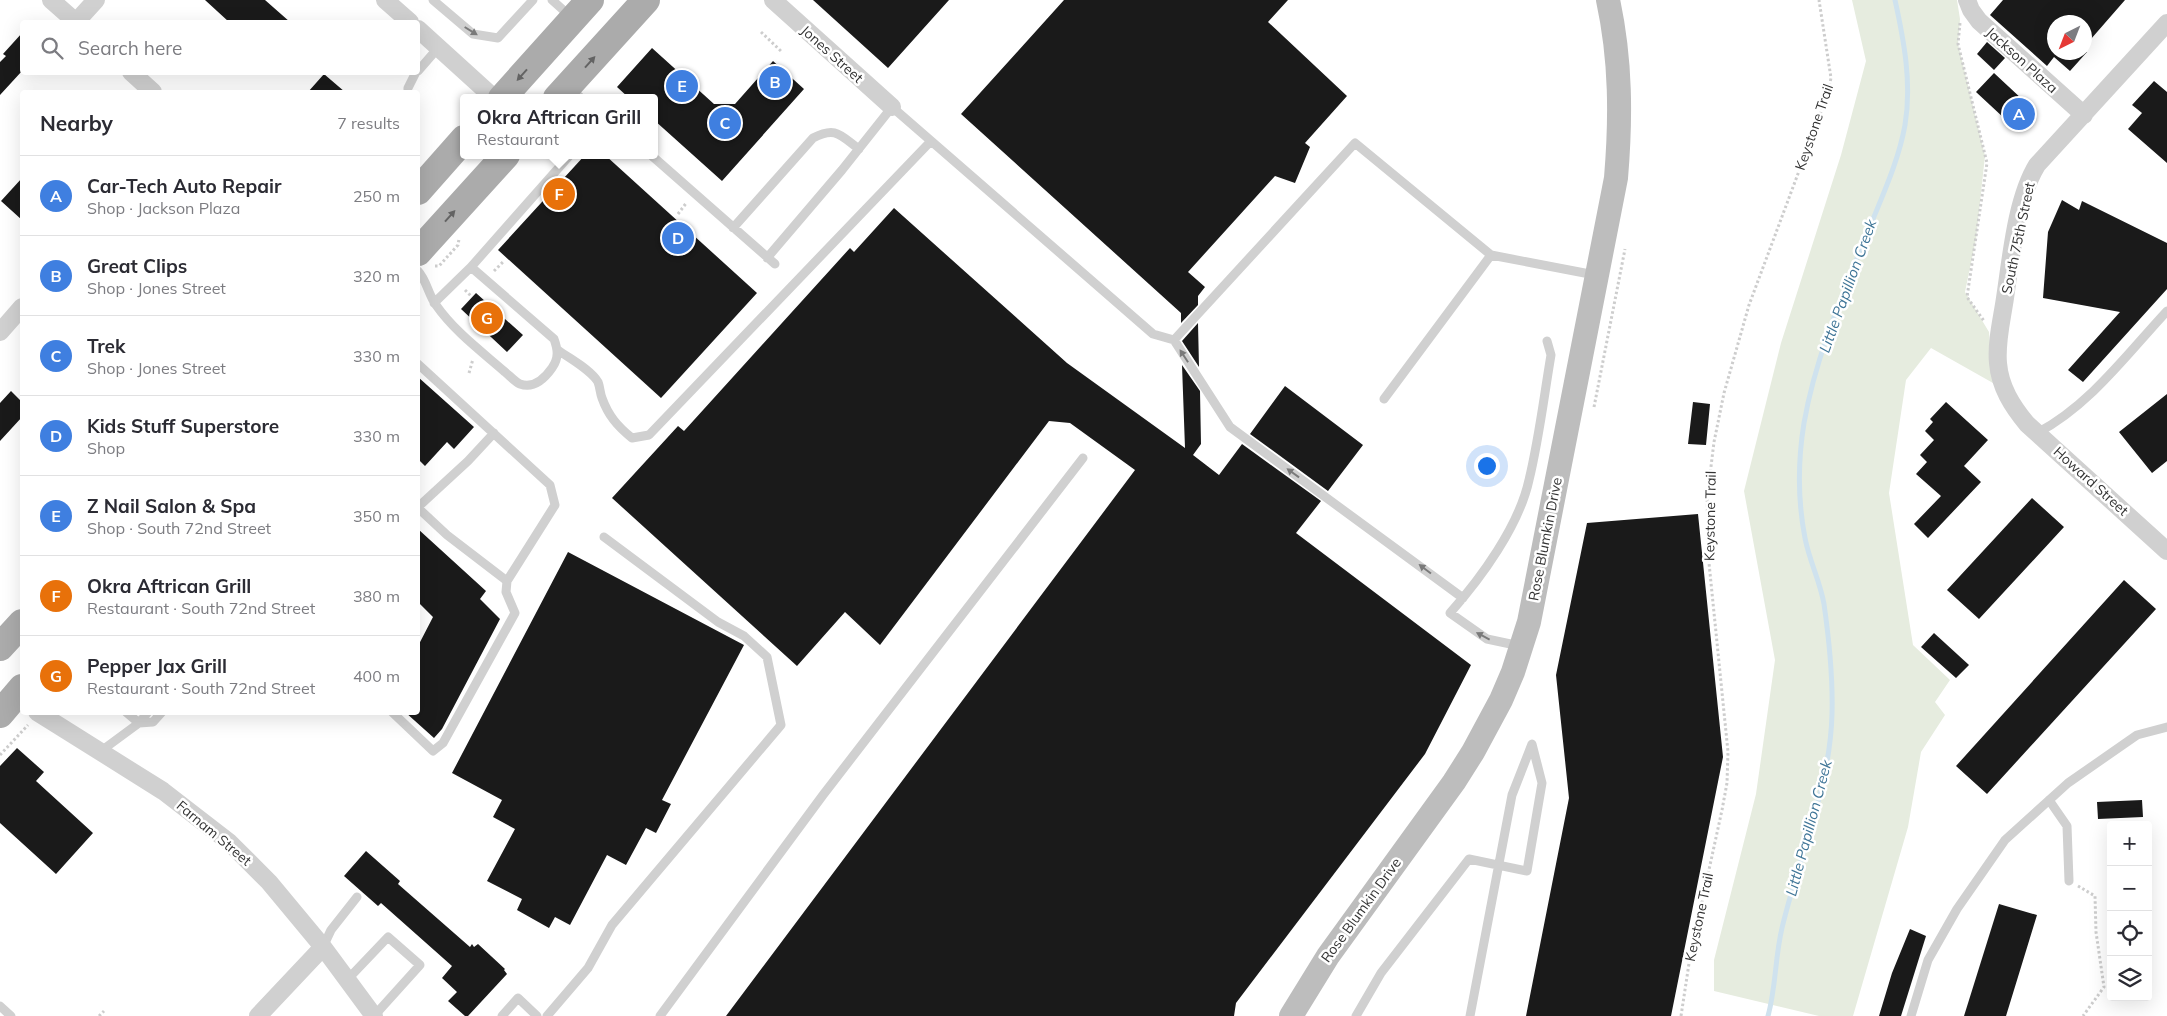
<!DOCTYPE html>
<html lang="en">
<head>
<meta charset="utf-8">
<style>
	body { margin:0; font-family:Mulish,sans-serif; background:#f2f2f3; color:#2b2b33 }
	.controls { position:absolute; right:15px; bottom:15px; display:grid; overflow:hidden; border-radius:5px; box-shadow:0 5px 20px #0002 }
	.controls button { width:45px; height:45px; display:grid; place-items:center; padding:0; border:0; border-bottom:1px solid #e1e1e2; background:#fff; color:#2b2b33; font:25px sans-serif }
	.compass { position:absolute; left:2047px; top:15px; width:45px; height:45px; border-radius:50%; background:#fff; box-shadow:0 5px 20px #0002; rotate:222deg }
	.you { position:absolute; left:1486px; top:465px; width:18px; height:18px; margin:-12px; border:4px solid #fff; border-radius:50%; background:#1a73e8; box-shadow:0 0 0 8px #1a73e833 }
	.badge { display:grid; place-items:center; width:32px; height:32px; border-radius:50%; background:#ea580c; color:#fff; font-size:16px; font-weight:700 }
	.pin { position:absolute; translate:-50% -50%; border:2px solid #fff; box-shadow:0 1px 5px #0006 }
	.popup { position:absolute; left:460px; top:94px; width:198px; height:65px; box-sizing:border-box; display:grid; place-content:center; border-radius:5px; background:#fff; filter:drop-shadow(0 1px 4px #0005); font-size:16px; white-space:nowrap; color:#7c7c81 }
	.popup b { font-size:19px; color:#2b2b33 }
	.popup::after { content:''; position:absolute; left:50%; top:100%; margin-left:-10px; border:10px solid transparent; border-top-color:#fff }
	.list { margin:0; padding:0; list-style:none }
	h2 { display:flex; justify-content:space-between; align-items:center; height:65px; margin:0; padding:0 20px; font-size:21px }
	h2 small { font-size:16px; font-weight:400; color:#7c7c81 }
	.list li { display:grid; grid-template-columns:32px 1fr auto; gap:15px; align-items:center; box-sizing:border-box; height:80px; padding:0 20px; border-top:1px solid #e1e1e2 }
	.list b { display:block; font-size:19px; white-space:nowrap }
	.list p { margin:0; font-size:16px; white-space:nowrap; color:#7c7c81 }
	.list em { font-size:16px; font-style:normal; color:#7c7c81 }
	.icon { flex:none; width:28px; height:28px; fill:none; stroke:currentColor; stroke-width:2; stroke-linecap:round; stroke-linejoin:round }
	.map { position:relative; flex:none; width:2167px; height:1016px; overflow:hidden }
	.search { position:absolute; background:#fff; box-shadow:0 5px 20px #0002; left:20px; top:20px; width:400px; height:55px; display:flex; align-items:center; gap:12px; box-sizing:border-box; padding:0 18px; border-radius:5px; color:#7c7c81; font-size:19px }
	.panel { position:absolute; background:#fff; box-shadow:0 5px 20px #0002; left:20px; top:90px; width:400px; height:625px; border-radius:5px }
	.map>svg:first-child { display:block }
</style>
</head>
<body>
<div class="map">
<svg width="2167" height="1016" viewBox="0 0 2167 1016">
	<rect width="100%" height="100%" fill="#fff"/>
	<!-- green -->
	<path fill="#e6ecdf" d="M1852 0H1957L1960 19 1958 44 1985 156 1976 239 1965 292 1989 332 1993 383 1931 348 1906 380 1889 493 1913 645 1950 680 1935 702 1945 715 1921 752 1908 827 1853 1016H1819L1714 991V960L1756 794 1775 660 1744 491 1781 343 1841 155 1866 61Z"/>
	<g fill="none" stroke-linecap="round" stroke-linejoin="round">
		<!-- stream -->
		<path stroke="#cfe2ee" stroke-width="5" d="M1768 1016C1776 987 1775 957 1782 928 1799 856 1830 789 1832 714 1833 678 1829 639 1824 604 1820 581 1809 560 1805 538 1798 502 1798 460 1804 423 1816 354 1845 289 1871 224 1884 192 1899 159 1905 125 1912 83 1904 41 1895 0"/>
	</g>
	<!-- building -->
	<path fill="#1a1a1a" d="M205 0H265L290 22H229Z
		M813 0H949L888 68Z
		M1064 0H1288L1268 22 1347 96 1305 143 1310 147 1295 183 1275 176 1188 272 1205 287 1198 296V305L1181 323V313L961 114Z
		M2003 0H2125L2084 47V22H2054V52H2087L2070 71 2054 57 2047 66 1990 15Z
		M22 33V71L0 95V62L6 56 3 54Z
		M1987 42 2005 58 1994 70 1977 54Z
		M652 48 714 104H735L773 61 804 89 722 181 654 120V98H629L617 87Z
		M1994 73 2036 112 2018 131 1976 92Z
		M324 74 345 92H308Z
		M2154 81 2167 92V163L2128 129 2142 113 2132 105Z
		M585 155H605L757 293 661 398 498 250Z
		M22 178V220L1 201Z
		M2062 200 2079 210 2082 201 2167 243V289L2083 382 2068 370 2120 312 2043 298 2048 232Z
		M894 208 1067 363 1185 448 1182 365 1200 391 1201 444 1193 455 1219 475 1242 444 1321 501 1296 533 1471 665 1425 754 1236 1003 1234 1016H726L1135 470 1070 423 1049 421 880 645 845 612 797 666 612 498 678 426 684 431 850 248 854 252Z
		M476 293 523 335 507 352 461 309Z
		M1198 323 1199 367 1182 341Z
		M418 377 474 427 454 449 447 442 425 466 418 459Z
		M1285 386 1363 445 1328 491 1250 434Z
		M11 391 22 402V417L0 441V403Z
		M2167 394V461L2152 473 2119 432Z
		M1693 402 1710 404 1706 445 1688 444Z
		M1946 402 1988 440 1964 466 1981 482 1928 538 1914 524 1941 496 1916 474 1927 462 1920 455 1934 440 1925 431 1933 422 1930 419Z
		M2032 498 2064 527 1979 619 1947 590Z
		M1698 514 1723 757 1671 1016H1526L1569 798 1556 675 1587 523Z
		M418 529 486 591 480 599 500 619 442 729 434 738 405 712H418V646L433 617 418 602Z
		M568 552 744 645 662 800 671 804 656 833 646 828 626 865 607 855 570 925 555 917 549 928 517 910 522 899 487 881 515 829 493 817 502 800 452 773Z
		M2124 580 2156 609 1987 794 1956 766Z
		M1934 633 1969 665 1956 678 1921 647Z
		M17 748 44 772 36 781 93 833 56 874 0 823V766Z
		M2142 800 2143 817 2098 819 2097 802Z
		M366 851 400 881 398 884 470 947 472 944 474 947 478 944 505 969 504 970 507 974 468 1016H465L448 1001 457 992 442 978 452 966 381 903 378 906 344 876Z
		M1999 904 2037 915 2006 1016H1964Z
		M1910 929 1926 936 1901 1016H1879L1892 973Z"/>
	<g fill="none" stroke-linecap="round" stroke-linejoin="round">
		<!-- path -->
		<path stroke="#cdcdcd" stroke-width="3" stroke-dasharray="2.5 2.5" stroke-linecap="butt" d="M1960 23 1958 44 1987 163 1967 297 1984 321
			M761 32 782 52
			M678 214 687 202
			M435 266H439L458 245 459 239
			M494 271 504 261
			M465 290 472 297
			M469 373 473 359
			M1594 407 1625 249
			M0 755 28 725
			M2078 886 2095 896 2096 932 2104 987 2083 1016
			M99 1016 104 1011
			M1681 1016 1690 957 1722 810 1727 783 1728 752 1709 563 1707 499 1714 442 1724 393 1749 305 1827 96 1831 78 1819 0"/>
		<!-- lane -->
		<path stroke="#d0d0d0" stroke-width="9" d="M433 0 473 34 498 38 533 0
			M552 0 571 17
			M418 71 438 48
			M570 88 581 98
			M408 92V88L416 72
			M651 155 775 264
			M733 228 813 138C836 126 840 135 859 149
			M767 258 842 170 892 107 1153 334 1174 340 1355 143 1491 255 1595 275
			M418 271C427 281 428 294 436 305 454 331 481 351 505 372 509 375 515 382 520 384 534 389 545 378 552 368 559 358 558 350 554 339L471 267 570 155
			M434 303 471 267
			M1174 340 1230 427 1463 598
			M558 350C570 359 590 369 598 382 600 387 600 393 602 398 608 415 617 426 632 438L649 435 931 141
			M1384 399 1491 255
			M2037 433C2090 405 2127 354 2167 311
			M418 507 468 461 494 433
			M418 508 447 535 507 581
			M1520 646 1487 639 1450 613C1481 578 1519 526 1529 480 1539 439 1544 396 1551 355L1547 341
			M126 712 139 723 148 712
			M392 712 433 751 443 743 515 613 506 592 507 581 555 505 550 485 418 364
			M101 751 139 723 153 722 162 712
			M2049 800 2067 826 2069 881
			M323 947 331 930 357 897
			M348 979 388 937 420 965 374 1016
			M0 1006 11 1016
			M502 1016 518 998 537 1016
			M547 1016 588 968 612 925 781 725 767 657 744 636 718 622 604 537
			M660 1016 823 795 1083 458
			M1356 1016 1381 973 1469 859 1527 871 1542 783 1532 744 1512 795 1470 1016
			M1911 1016 1928 960 1957 909 2005 840 2068 783 2137 735 2167 727"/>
		<!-- street -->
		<path stroke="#d0d0d0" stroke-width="18" d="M51 0 76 22
			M385 0 410 22
			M773 0 892 107
			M1967 0 1971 10 1979 21 2084 115
			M76 22 96 0
			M2167 23 2037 165C2016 199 2011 259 2005 298 2002 319 1996 342 1998 363 2000 387 2012 406 2027 424L2167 551
			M418 29 494 98
			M131 72 153 92
			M0 332 22 307
			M37 712 163 791 229 842 269 882 323 947 374 1016
			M258 1016 323 947"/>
		<!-- secondary -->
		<path stroke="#bdbdbd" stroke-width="24" d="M1291 1016 1328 956 1454 782 1473 752 1501 700 1513 672 1529 622 1616 178C1621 118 1621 60 1608 0"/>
		<!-- primary -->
		<path stroke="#ababab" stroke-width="28" d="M502 98 590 0
			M557 98 646 0
			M418 191 464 139
			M418 252 506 155
			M0 647 22 623
			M0 714 22 688"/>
	</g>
	<!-- one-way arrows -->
	<defs><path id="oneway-solid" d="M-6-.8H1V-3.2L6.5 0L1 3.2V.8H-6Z" transform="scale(1.25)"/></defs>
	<g fill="#7a7a7a">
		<use href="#oneway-solid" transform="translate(471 31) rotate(32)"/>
		<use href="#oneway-solid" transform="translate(1184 356) rotate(-123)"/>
		<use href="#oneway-solid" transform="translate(1293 473) rotate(-144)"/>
		<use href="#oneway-solid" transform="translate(1425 569) rotate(-143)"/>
		<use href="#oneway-solid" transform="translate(1483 636) rotate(-152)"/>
	</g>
	<g fill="#636363">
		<use href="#oneway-solid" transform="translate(590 62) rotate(-48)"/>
		<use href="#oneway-solid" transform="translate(522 75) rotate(132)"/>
		<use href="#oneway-solid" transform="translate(450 216) rotate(-48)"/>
	</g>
	<g text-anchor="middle" stroke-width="5" stroke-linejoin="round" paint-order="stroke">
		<!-- street labels -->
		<g font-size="14" fill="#333" stroke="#fff">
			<text transform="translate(832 54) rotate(42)" y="5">Jones Street</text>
			<text transform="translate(2022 60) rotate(42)" y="5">Jackson Plaza</text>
			<text transform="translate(1814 127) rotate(-71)" y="5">Keystone Trail</text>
			<text transform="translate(2018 238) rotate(-78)" y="5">South 75th Street</text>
			<text transform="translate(2091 481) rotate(42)" y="5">Howard Street</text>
			<text transform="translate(1710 516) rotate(-89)" y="5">Keystone Trail</text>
			<text transform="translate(1545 539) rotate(-79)" y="5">Rose Blumkin Drive</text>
			<text transform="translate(214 833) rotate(40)" y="5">Farnam Street</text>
			<text transform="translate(1361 910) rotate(-54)" y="5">Rose Blumkin Drive</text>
			<text transform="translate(1699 917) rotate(-78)" y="5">Keystone Trail</text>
		</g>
		<!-- water labels -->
		<g font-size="15" font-style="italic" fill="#3f7597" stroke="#fff">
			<text transform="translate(1848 286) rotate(-70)" y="5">Little Papillion Creek</text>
			<text transform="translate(1809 828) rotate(-75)" y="5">Little Papillion Creek</text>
		</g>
	</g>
</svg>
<div class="controls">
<button>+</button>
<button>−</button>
<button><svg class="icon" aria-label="locate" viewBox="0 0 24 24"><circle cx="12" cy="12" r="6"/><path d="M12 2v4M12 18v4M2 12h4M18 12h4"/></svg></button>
<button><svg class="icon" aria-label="layers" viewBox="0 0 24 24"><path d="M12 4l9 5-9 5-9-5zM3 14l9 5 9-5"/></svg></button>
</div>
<svg class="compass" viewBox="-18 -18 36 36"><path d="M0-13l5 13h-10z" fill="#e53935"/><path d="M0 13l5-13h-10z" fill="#7c7c81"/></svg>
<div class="you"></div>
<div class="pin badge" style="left:2019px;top:114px;background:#3f7fe0">A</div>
<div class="pin badge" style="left:775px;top:82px;background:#3f7fe0">B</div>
<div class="pin badge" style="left:725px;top:123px;background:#3f7fe0">C</div>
<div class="pin badge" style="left:678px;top:238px;background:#3f7fe0">D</div>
<div class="pin badge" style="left:682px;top:86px;background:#3f7fe0">E</div>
<div class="pin badge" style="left:559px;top:194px;background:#e8710a">F</div>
<div class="popup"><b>Okra Aftrican Grill</b>Restaurant</div>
<div class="pin badge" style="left:487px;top:318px;background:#e8710a">G</div>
<div class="search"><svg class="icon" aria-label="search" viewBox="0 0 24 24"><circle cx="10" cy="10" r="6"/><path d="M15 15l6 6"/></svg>Search here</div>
<section class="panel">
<h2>Nearby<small>7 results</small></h2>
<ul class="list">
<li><span class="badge" style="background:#3f7fe0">A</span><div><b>Car-Tech Auto Repair</b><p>Shop · Jackson Plaza</p></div><em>250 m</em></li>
<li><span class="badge" style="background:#3f7fe0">B</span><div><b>Great Clips</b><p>Shop · Jones Street</p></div><em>320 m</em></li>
<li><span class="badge" style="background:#3f7fe0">C</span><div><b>Trek</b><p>Shop · Jones Street</p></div><em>330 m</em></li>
<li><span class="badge" style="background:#3f7fe0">D</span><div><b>Kids Stuff Superstore</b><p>Shop</p></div><em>330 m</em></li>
<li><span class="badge" style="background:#3f7fe0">E</span><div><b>Z Nail Salon &amp; Spa</b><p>Shop · South 72nd Street</p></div><em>350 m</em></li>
<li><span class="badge" style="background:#e8710a">F</span><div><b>Okra Aftrican Grill</b><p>Restaurant · South 72nd Street</p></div><em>380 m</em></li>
<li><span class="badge" style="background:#e8710a">G</span><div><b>Pepper Jax Grill</b><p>Restaurant · South 72nd Street</p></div><em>400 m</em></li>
</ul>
</section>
</div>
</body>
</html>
